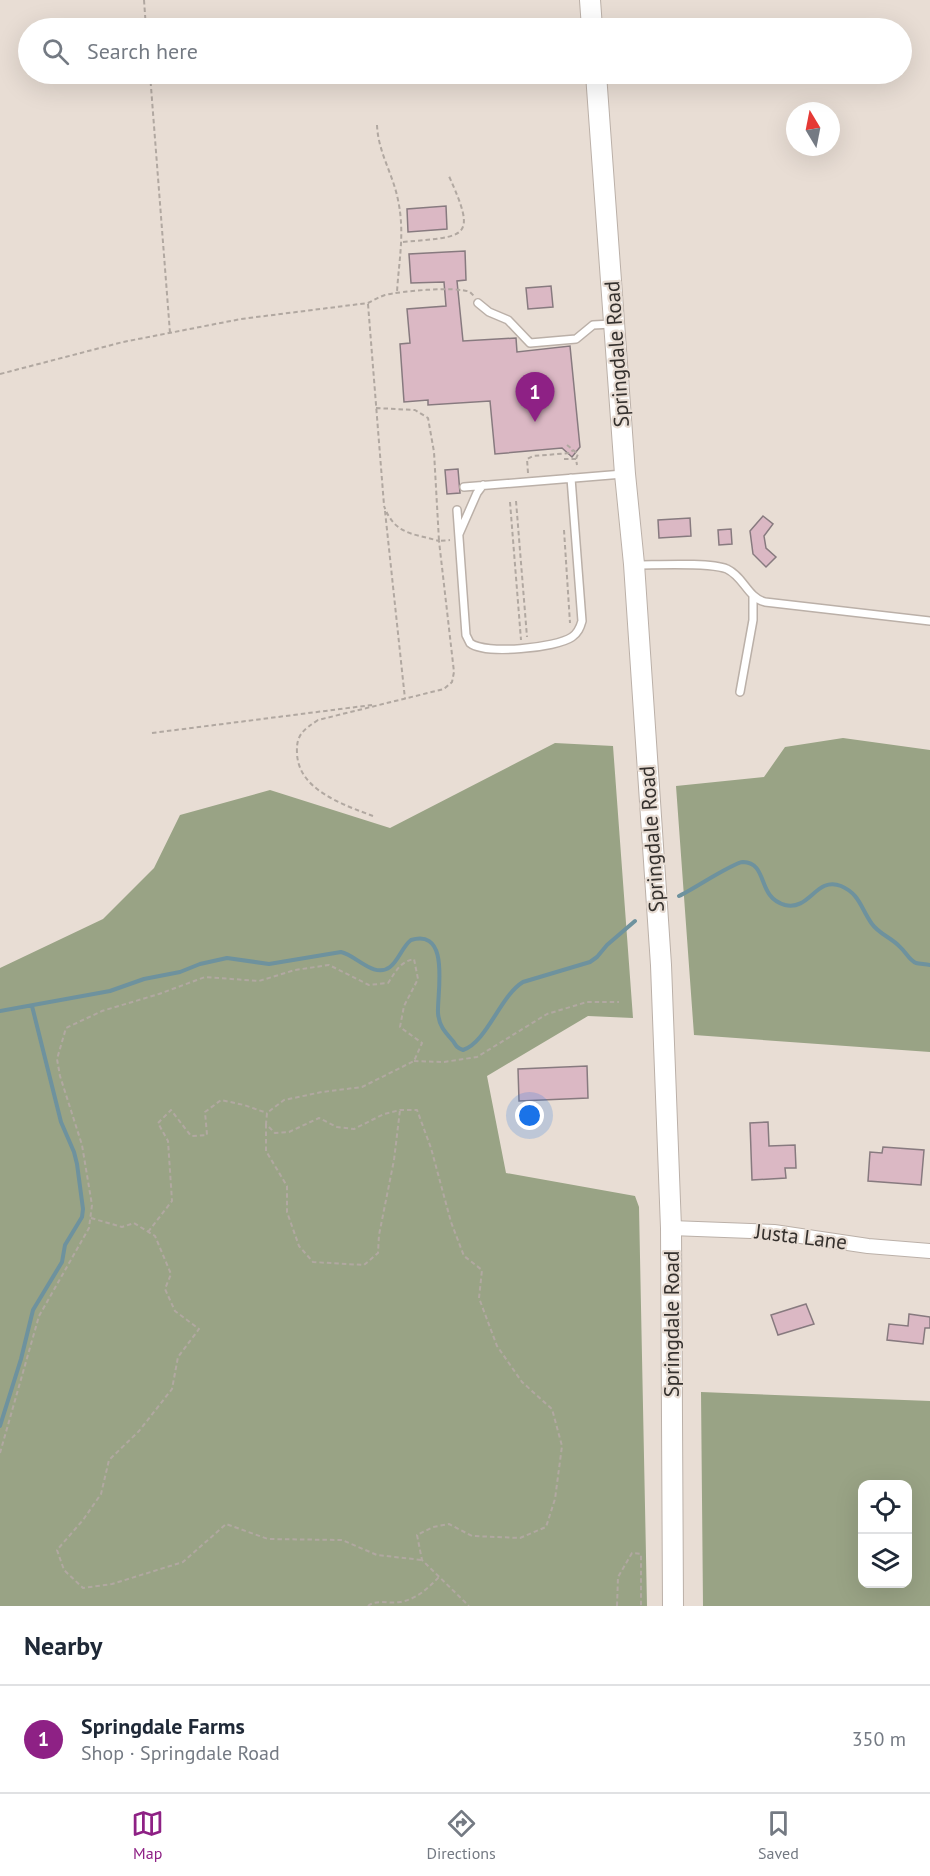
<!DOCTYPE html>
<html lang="en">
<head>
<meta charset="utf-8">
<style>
	body { margin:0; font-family:"PT Sans",sans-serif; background:#f2f2f3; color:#1f2937 }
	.controls { position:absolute; right:18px; bottom:18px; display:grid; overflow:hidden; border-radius:12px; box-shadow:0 6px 24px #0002 }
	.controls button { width:54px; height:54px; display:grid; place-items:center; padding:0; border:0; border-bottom:2px solid #e0e1e3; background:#fff; color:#1f2937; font:30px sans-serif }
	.compass { position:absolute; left:786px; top:102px; width:54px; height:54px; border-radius:50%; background:#fff; box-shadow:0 6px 24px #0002; rotate:350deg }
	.you { position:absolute; left:530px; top:1116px; width:21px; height:21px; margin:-15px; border:4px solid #fff; border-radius:50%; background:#1a73e8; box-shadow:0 0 0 9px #1a73e833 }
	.badge { display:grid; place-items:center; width:39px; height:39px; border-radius:50%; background:#8e2185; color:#fff; font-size:20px; font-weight:700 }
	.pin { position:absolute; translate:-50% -50px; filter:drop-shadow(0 2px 3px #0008) }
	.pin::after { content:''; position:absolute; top:32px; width:21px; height:18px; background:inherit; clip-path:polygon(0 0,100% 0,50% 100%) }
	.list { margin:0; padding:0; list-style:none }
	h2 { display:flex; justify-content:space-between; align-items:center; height:78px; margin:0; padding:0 24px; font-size:26px }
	h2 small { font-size:20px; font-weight:400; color:#747a83 }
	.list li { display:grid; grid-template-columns:39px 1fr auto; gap:18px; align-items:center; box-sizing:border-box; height:108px; padding:0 24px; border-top:2px solid #e0e1e3 }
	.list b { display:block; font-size:22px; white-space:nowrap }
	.list p { margin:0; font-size:20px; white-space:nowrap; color:#747a83 }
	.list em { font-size:20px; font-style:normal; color:#747a83 }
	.icon { flex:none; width:33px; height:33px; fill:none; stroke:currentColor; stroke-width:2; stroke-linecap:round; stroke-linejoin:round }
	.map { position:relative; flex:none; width:930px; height:1606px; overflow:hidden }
	.search { position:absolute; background:#fff; box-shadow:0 6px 24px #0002; left:18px; right:18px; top:18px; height:66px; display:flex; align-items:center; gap:15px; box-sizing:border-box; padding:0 21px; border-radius:33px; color:#747a83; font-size:22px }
	.sheet { height:186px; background:#fff }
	nav { display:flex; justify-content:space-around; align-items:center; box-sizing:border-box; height:84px; border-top:2px solid #e0e1e3; background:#fff; font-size:16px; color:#747a83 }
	nav a { display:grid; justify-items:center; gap:3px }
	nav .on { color:#8e2185 }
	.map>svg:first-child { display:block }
</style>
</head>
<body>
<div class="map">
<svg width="930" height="1606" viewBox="0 0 930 1606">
	<rect width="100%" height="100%" fill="#e8ddd4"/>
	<!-- forest -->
	<path fill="#99a385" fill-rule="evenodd" d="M843 738 930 750V1052L694 1035 676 786 764 777 785 747Z
		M555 743 613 746 633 1018 588 1016 487 1076 506 1173 635 1196 639 1207 647 1606H0V968L103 919 154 868 180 815 270 790 390 828Z
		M701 1392 930 1401V1606H703ZM908 1484V1584H862V1484Z"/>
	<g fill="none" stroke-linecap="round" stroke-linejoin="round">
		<!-- stream -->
		<path stroke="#6e929e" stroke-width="4" d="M679 896C692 890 734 862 743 862 769 863 756 897 785 905 810 911 816 876 841 886 860 894 861 909 872 924 879 934 892 938 900 947 906 952 909 960 916 963 920 964 926 964 930 965
			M0 1011 110 991 144 979 180 972 200 964 227 958 269 964 341 952C356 955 374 979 390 967 399 960 402 947 411 940 451 928 437 993 438 1013 439 1026 445 1032 453 1041 456 1046 457 1048 463 1050 487 1042 500 996 523 982L590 962 597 957 607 945 635 921
			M0 1426 21 1359 33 1310 62 1262 65 1245 82 1217 83 1209 77 1164 74 1152 61 1122 32 1006"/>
	</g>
	<!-- building -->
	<path fill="#dbb8c4" stroke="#877a7f" stroke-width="1.5" d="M446 206 447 229 408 232 407 209Z
		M465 251 466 280 457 281 463 341 516 338 517 352 570 346 580 447 572 457 562 448 495 454 490 401 428 405V400L404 402 400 344 410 343 407 309 446 306 444 282 411 283 409 254Z
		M551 286 553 307 528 309 526 288Z
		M458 469 460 493 447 494 445 470Z
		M763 516 773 524 764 536 766 548 776 557 766 567 753 554 750 531Z
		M690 518 691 536 659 538 658 520Z
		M731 529 732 544 719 545 718 530Z
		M587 1066 588 1098 519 1101 518 1069Z
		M768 1122 769 1146 795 1145 796 1168H785L786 1178 752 1180 750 1123Z
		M883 1147 924 1150 921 1185 868 1181 870 1152 882 1153Z
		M806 1304 814 1324 778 1335 771 1315Z
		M909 1314 930 1317V1328H925L923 1344 887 1340 889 1324 908 1326Z"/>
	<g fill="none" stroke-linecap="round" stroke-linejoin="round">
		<defs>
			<path id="service" d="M478 303 489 312 508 320 530 343 576 339 593 325 612 324
				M464 487 623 474
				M457 510 466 635 470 643C485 655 556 648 572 637 578 633 580 628 582 621L571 478
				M459 534 477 493 483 485
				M636 565C657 565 710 562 727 569 744 577 747 597 765 602L930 621
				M740 692 753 620V597"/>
			<path id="minor" d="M671 1228 774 1232 868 1246 930 1251"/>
			<path id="secondary" d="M590 0 592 28
				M596 74 625 474 634 564 661 965 671 1228 673 1606"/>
		</defs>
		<!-- service casing -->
		<use href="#service" stroke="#bbb0a8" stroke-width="10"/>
		<!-- minor casing -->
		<use href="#minor" stroke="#bbb0a8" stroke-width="16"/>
		<!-- secondary casing -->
		<use href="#secondary" stroke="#bbb0a8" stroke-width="22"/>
		<!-- path -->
		<path stroke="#b1a8a1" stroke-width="2" stroke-dasharray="4.5 3" stroke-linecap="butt" d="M144 0 146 28
			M150 74 170 333
			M377 125C378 152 393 174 398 200 405 233 399 259 397 292
			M403 242C467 236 478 240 448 174
			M368 304 384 505
			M0 374 123 342 241 319 368 303C374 300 379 297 385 295 401 291 456 286 470 292L474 296
			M376 408 415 410 428 418 434 452 439 541 450 540
			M567 445 578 454 576 459 577 465
			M564 459H576
			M528 473 527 459 533 456 570 453 573 450
			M516 501 527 637
			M510 502 521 640
			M385 511 405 699
			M564 530 570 623
			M152 733 372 705
			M373 816C344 805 298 790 297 753 296 735 303 730 318 720L444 689 452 682 454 672 439 541C412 533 395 535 384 506
			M414 1061 444 1062 477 1057 547 1014 587 1002H619
			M266 1124V1151L287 1186V1212L299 1246 313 1262 364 1265 378 1253 379 1235 394 1160 400 1110
			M91 1218 122 1227 134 1223 155 1236 171 1274 165 1289 175 1311 199 1329 178 1357 172 1389 139 1431 109 1460 101 1494 83 1520 57 1550 64 1570 83 1588 112 1584 183 1562 226 1524 268 1539 342 1540 377 1555 422 1560
			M148 1232 172 1201 168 1141 158 1123 171 1110 191 1136 207 1135 205 1112 221 1100 244 1105 267 1113
			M0 1453 39 1316 89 1228 92 1205 82 1145 60 1076 57 1059 66 1028 102 1011 159 994 205 977 259 981 295 970 329 965 369 985 388 983C396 971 400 962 414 959L418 979 404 1006 400 1027 422 1043 414 1061 362 1087 322 1092 284 1100 267 1113 266 1124 275 1133 289 1132 319 1118 337 1127 354 1129 384 1114 400 1110H417L431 1148 451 1222 464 1256 482 1270 479 1298 497 1346 522 1382 552 1409 562 1446 555 1499 546 1527 520 1538 472 1536 449 1524 433 1527 417 1535 422 1560 469 1606
			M368 1606C376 1599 389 1604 400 1602 417 1599 427 1589 439 1577
			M617 1606 618 1577 632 1553 641 1554V1606"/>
		<!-- service -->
		<use href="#service" stroke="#fff" stroke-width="7"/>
		<!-- minor -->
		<use href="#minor" stroke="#fff" stroke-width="14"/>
		<!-- secondary -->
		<use href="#secondary" stroke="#fff" stroke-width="20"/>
	</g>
	<g text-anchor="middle" stroke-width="4.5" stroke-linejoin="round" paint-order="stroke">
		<!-- street labels -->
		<g font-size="21" fill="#34302d" stroke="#e8ddd4">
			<text transform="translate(617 354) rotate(-94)" y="7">Springdale Road</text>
			<text transform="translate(652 839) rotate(-94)" y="7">Springdale Road</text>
			<text transform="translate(801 1237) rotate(7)" y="7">Justa Lane</text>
			<text transform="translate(672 1324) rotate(-90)" y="7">Springdale Road</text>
		</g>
	</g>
</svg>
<div class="controls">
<button><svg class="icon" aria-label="locate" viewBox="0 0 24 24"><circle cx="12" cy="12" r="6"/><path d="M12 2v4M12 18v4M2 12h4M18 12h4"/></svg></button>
<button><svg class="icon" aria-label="layers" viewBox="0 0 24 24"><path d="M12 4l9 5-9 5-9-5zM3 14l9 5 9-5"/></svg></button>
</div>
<svg class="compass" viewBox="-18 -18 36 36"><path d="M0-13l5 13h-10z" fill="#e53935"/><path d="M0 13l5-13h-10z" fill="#747a83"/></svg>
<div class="you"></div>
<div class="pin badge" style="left:535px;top:422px">1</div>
<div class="search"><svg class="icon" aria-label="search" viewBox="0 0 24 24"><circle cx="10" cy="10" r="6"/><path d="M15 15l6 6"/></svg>Search here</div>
</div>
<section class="sheet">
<h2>Nearby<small></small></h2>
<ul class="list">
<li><span class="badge">1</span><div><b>Springdale Farms</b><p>Shop · Springdale Road</p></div><em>350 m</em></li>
</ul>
</section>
<nav>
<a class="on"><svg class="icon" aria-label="map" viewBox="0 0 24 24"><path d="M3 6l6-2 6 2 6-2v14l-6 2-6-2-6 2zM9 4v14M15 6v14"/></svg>Map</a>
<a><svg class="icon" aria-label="directions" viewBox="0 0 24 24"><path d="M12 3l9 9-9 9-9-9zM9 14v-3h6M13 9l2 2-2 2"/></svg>Directions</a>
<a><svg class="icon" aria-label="saved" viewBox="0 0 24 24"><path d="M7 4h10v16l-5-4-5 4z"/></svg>Saved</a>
</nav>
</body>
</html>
